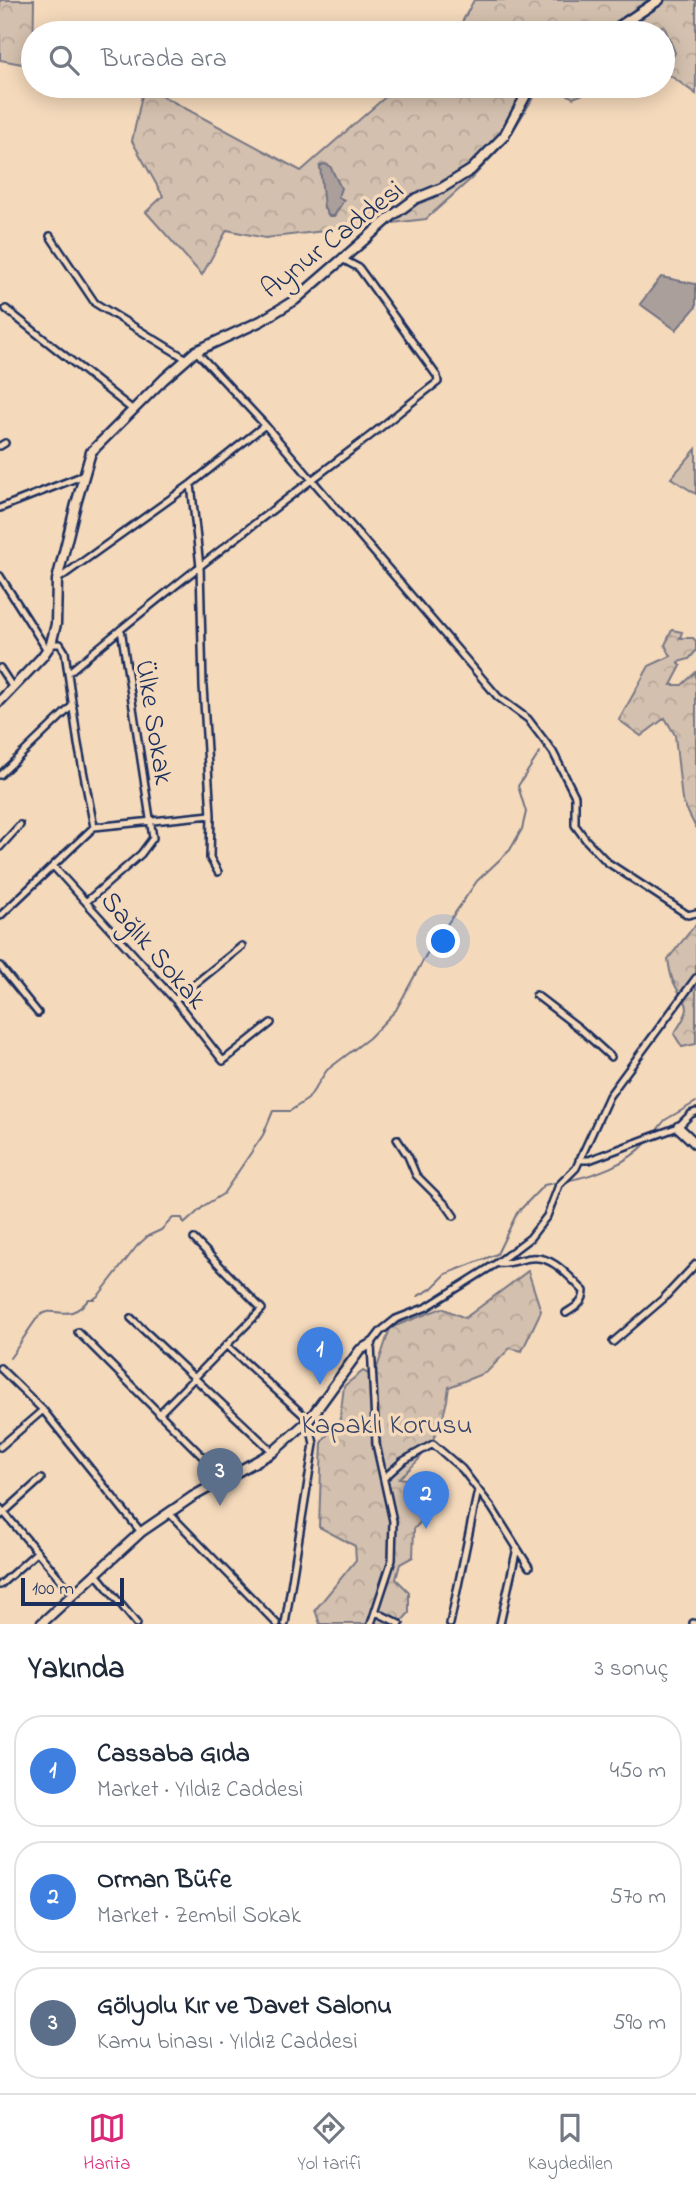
<!DOCTYPE html>
<html lang="tr">
<head>
<meta charset="utf-8">
<style>
	body { margin:0; font-family:"Indie Flower",sans-serif; background:#f6f6f7; color:#1f2937 }
	.scale { position:absolute; left:21px; bottom:18px; width:103px; box-sizing:border-box; padding-left:7px; border:4px solid #1b2f5e; border-top:0; font-size:19px; line-height:24px; white-space:nowrap; color:#1b2f5e; -webkit-text-stroke:5px #f4d9bb; paint-order:stroke }
	.you { position:absolute; left:444px; top:942px; width:24px; height:24px; margin:-18px; border:5px solid #fff; border-radius:50%; background:#1a73e8; box-shadow:0 0 0 10px #1a73e833 }
	.badge { display:grid; place-items:center; width:46px; height:46px; border-radius:50%; background:#db2777; color:#fff; font-size:23px; font-weight:700 }
	.pin { position:absolute; translate:-50% -58px; filter:drop-shadow(0 2px 4px #0008) }
	.pin::after { content:''; position:absolute; top:37px; width:24px; height:21px; background:inherit; clip-path:polygon(0 0,100% 0,50% 100%) }
	.list { margin:0; padding:0; list-style:none }
	h2 { display:flex; justify-content:space-between; align-items:center; height:91px; margin:0; padding:0 28px; font-size:30px }
	h2 small { font-size:23px; font-weight:400; color:#747a83 }
	.list li { display:grid; grid-template-columns:46px 1fr auto; gap:21px; align-items:center; box-sizing:border-box; height:112px; margin:0 14px 14px; padding:0 14px; border:2px solid #e0e1e3; border-radius:28px }
	.list b { display:block; font-size:26px; white-space:nowrap }
	.list p { margin:0; font-size:23px; white-space:nowrap; color:#747a83 }
	.list em { font-size:23px; font-style:normal; color:#747a83 }
	.icon { flex:none; width:38px; height:38px; fill:none; stroke:currentColor; stroke-width:2; stroke-linecap:round; stroke-linejoin:round }
	.map { position:relative; flex:none; width:696px; height:1624px; overflow:hidden }
	.search { position:absolute; background:#fff; box-shadow:0 4px 18px #0003; left:21px; right:21px; top:21px; height:77px; display:flex; align-items:center; gap:18px; box-sizing:border-box; padding:0 24px; border-radius:38px; color:#747a83; font-size:26px }
	.sheet { height:469px; background:#fff }
	nav { display:flex; justify-content:space-around; align-items:center; box-sizing:border-box; height:98px; border-top:2px solid #e0e1e3; background:#fff; font-size:19px; color:#747a83 }
	nav a { display:grid; justify-items:center; gap:4px }
	nav .on { color:#db2777 }
	.map>svg:first-child { display:block }
</style>
</head>
<body>
<div class="map">
<svg width="696" height="1624" viewBox="0 0 696 1624">
	<defs>
		<pattern id="forest-crowns" width="20" height="18" patternUnits="userSpaceOnUse" patternTransform="scale(1.75)"><rect width="20" height="18" fill="#d4c0ae"/><path d="M2 6a3 3 0 1 1 6 0M12 15a3 3 0 1 1 6 0" fill="none" stroke="#b5a598"/></pattern>
	</defs>
	<rect width="100%" height="100%" fill="#f4d9bb"/>
	<filter id="ink" filterUnits="userSpaceOnUse"><feTurbulence type="fractalNoise" baseFrequency=".0143" numOctaves="2"/><feDisplacementMap in="SourceGraphic" scale="14" xChannelSelector="R" yChannelSelector="G"/><feConvolveMatrix kernelMatrix="1 2 1 2 8 2 1 2 1" color-interpolation-filters="sRGB"/></filter>
	<g filter="url(#ink)">
		<!-- green -->
		<path fill="#d4c0ae" stroke="#787886" stroke-width="2" d="M696 449V494L671 478Z"/>
		<!-- forest -->
		<path fill="url(#forest-crowns)" stroke="#787886" stroke-width="2" d="M0 0H34L33 66 0 60Z
			M474 0H696V94L664 71 675 53 664 26 642 33H456Z
			M144 86 301 171 391 92 403 86H547L533 98 507 141 472 178 426 219 265 238 227 230 202 275 146 212 163 196 132 141Z
			M554 86H593L589 92 573 98Z
			M672 630 682 632 680 638H693L696 641V651L689 659 678 662 681 666 671 685H682L696 672V828L682 800 675 735 665 718 641 736 619 720 649 666 671 656 665 645Z
			M696 924V1044L682 1047 674 1034C696 1001 686 1009 673 981 670 974 669 965 668 959Z
			M528 1271 541 1311 522 1351 510 1348 487 1372 449 1387C445 1425 429 1455 399 1478L418 1481 427 1491 426 1516 414 1529 413 1557 400 1564 396 1579 409 1592V1613L399 1624H320L315 1610 356 1560 355 1546 319 1527 322 1441 340 1419 344 1386 363 1371 374 1377 390 1328 442 1308 465 1318Z"/>
		<!-- water -->
		<path fill="#aa9f9b" stroke="#717283" stroke-width="2" d="M324 164 330 166 341 188 338 197 344 200 334 216H329L324 208 320 166Z
			M661 277 696 284V307L676 330 640 304Z"/>
		<g fill="none" stroke-linecap="round" stroke-linejoin="round">
			<!-- stream -->
			<path stroke="#717283" stroke-width="2" d="M653 1135 665 1120 696 1102
				M565 1181C593 1176 628 1164 647 1142
				M418 1296 431 1289 446 1274 497 1254 517 1213 544 1185 560 1182
				M10 1358C17 1349 33 1322 39 1316 55 1303 67 1326 89 1299H94L99 1295 137 1246 148 1236 161 1230 173 1218H182L184 1224 205 1205 223 1194 263 1135 273 1111H290L308 1099 327 1070 369 1038 396 1010 426 955 477 881 510 850 522 829 526 812 518 786 540 752"/>
			<defs>
				<path id="street" d="M50 236 95 303 185 358
					M6 309 133 410
					M196 351 265 425 498 697 528 719 553 752 575 796V825L586 840 607 862 688 915 696 913
					M0 446 5 443
					M191 484 200 567 203 686 211 815 210 858 218 872
					M0 508 84 475
					M0 576 47 650
					M57 580 191 484 265 425
					M51 644H60L65 652 78 744 94 827
					M0 668 13 688
					M68 673C161 595 257 521 354 448 383 427 409 403 438 382L437 376 359 268 342 259
					M0 775 73 705
					M0 847 20 825
					M53 866 175 1000 223 1061 271 1023
					M86 902 141 854 153 838 121 629
					M0 916 94 827 211 815
					M0 966 38 1013
					M536 995 579 1028 611 1057
					M175 1000 242 946
					M397 1139 408 1156 416 1175 447 1206 454 1216
					M579 1160H589L678 1127 691 1114 696 1112
					M497 1263C510 1265 519 1259 531 1258 553 1255 569 1277 584 1291 584 1303 575 1307 566 1313
					M131 1318 273 1452
					M78 1332 215 1469 223 1480
					M613 1342 663 1299 696 1264
					M226 1345 309 1420 314 1444 285 1624
					M0 1368 43 1410 141 1532
					M159 1414 262 1309 194 1239
					M0 1447 43 1410
					M384 1478 403 1461 433 1444 462 1469 492 1508 529 1567
					M0 1508 73 1594
					M169 1513 277 1624
					M0 1516 41 1479
					M96 1574 137 1624
					M0 1585 37 1552
					M376 1612 400 1624
					M693 1623 695 1624
					M371 1624 392 1560 393 1521 376 1444 371 1344 381 1331 396 1319 427 1307 497 1263 530 1238 547 1216 559 1185 576 1168 609 1096 696 978
					M450 1624 478 1490
					M500 1624 517 1548"/>
				<path id="secondary" d="M609 33 659 0
					M0 701 42 657 51 644 56 624 57 580 76 504 91 452 164 379 196 351 261 321 295 300 392 216 415 199 442 188 471 170 504 136 526 95 536 86
					M678 1127 696 1144
					M41 1624 141 1532 192 1497 273 1452 309 1420 360 1350 371 1344"/>
			</defs>
			<!-- street casing -->
			<use href="#street" stroke="#1b2f5e" stroke-width="10"/>
			<!-- secondary casing -->
			<use href="#secondary" stroke="#1b2f5e" stroke-width="13"/>
			<!-- street -->
			<use href="#street" stroke="#f4d9bb" stroke-width="5"/>
			<!-- secondary -->
			<use href="#secondary" stroke="#f4d9bb" stroke-width="8"/>
		</g>
	</g>
	<g text-anchor="middle" stroke-width="7" stroke-linejoin="round" paint-order="stroke">
		<!-- street labels -->
		<g font-size="28" fill="#1b2f5e" stroke="#f4d9bb">
			<text transform="translate(331 238) rotate(-38)" y="10">Aynur Caddesi</text>
			<text transform="translate(156 722) rotate(81)" y="10">Ülke Sokak</text>
			<text transform="translate(155 949) rotate(49)" y="10">Sağlık Sokak</text>
		</g>
		<!-- park labels -->
		<g font-size="28" fill="#37456a" stroke="#f4d9bb">
			<text x="387" y="1433">Kapaklı Korusu</text>
		</g>
	</g>
</svg>
<div class="scale">100 m</div>
<div class="you"></div>
<div class="pin badge" style="left:320px;top:1385px;background:#3f7fe0">1</div>
<div class="pin badge" style="left:426px;top:1529px;background:#3f7fe0">2</div>
<div class="pin badge" style="left:220px;top:1506px;background:#5c6f8a">3</div>
<div class="search"><svg class="icon" aria-label="search" viewBox="0 0 24 24"><circle cx="10" cy="10" r="6"/><path d="M15 15l6 6"/></svg>Burada ara</div>
</div>
<section class="sheet">
<h2>Yakında<small>3 sonuç</small></h2>
<ul class="list">
<li><span class="badge" style="background:#3f7fe0">1</span><div><b>Cassaba Gıda</b><p>Market · Yıldız Caddesi</p></div><em>450 m</em></li>
<li><span class="badge" style="background:#3f7fe0">2</span><div><b>Orman Büfe</b><p>Market · Zembil Sokak</p></div><em>570 m</em></li>
<li><span class="badge" style="background:#5c6f8a">3</span><div><b>Gölyolu Kır ve Davet Salonu</b><p>Kamu binası · Yıldız Caddesi</p></div><em>590 m</em></li>
</ul>
</section>
<nav>
<a class="on"><svg class="icon" aria-label="map" viewBox="0 0 24 24"><path d="M3 6l6-2 6 2 6-2v14l-6 2-6-2-6 2zM9 4v14M15 6v14"/></svg>Harita</a>
<a><svg class="icon" aria-label="directions" viewBox="0 0 24 24"><path d="M12 3l9 9-9 9-9-9zM9 14v-3h6M13 9l2 2-2 2"/></svg>Yol tarifi</a>
<a><svg class="icon" aria-label="saved" viewBox="0 0 24 24"><path d="M7 4h10v16l-5-4-5 4z"/></svg>Kaydedilen</a>
</nav>
</body>
</html>
